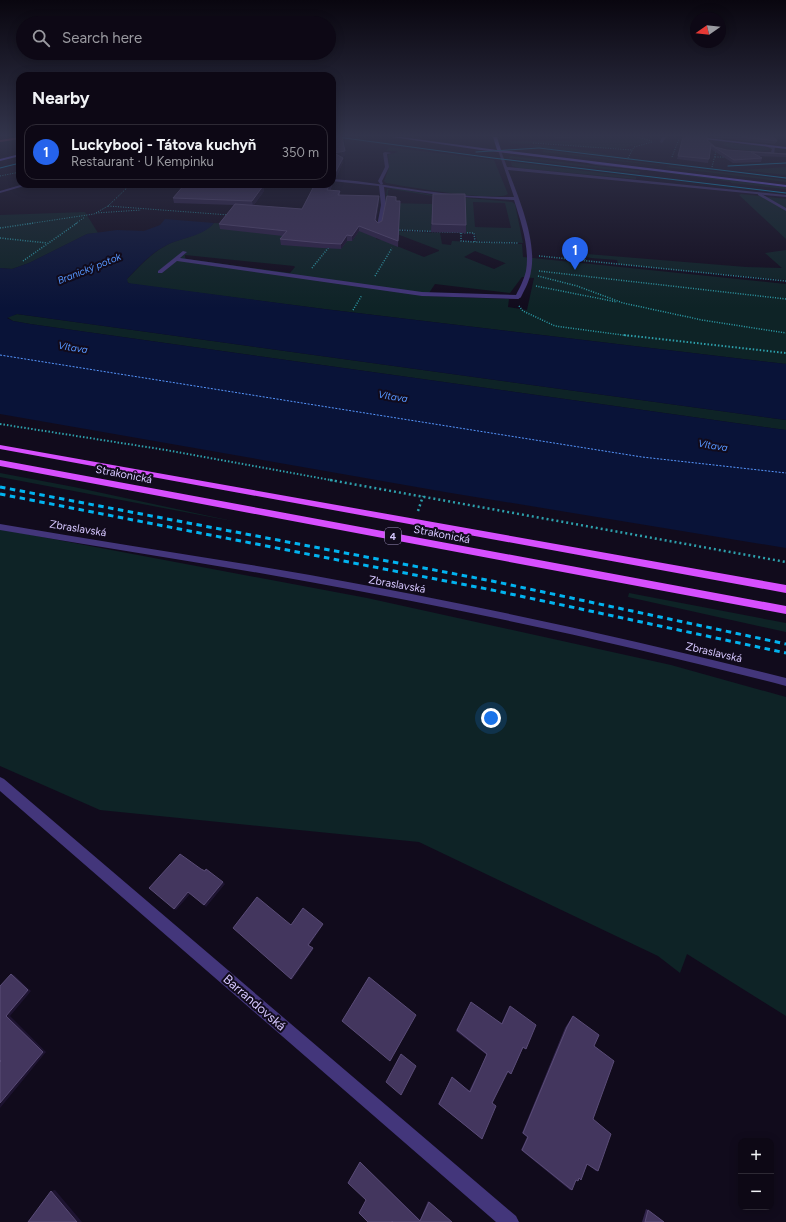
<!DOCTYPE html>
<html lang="en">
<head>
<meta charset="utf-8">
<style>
	body { margin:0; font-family:Figtree,sans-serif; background:#16111e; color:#f1f3f6 }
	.controls { position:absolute; right:12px; bottom:12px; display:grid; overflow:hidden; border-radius:8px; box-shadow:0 2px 10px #0003 }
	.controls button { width:36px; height:36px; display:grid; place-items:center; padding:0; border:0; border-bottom:1px solid #2d2934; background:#0d0815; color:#f1f3f6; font:20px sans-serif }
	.compass { position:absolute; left:690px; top:12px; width:36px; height:36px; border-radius:50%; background:#0d0815; box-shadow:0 2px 10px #0003; rotate:256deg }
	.you { position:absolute; left:491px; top:718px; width:14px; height:14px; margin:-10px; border:3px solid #fff; border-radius:50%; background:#1a73e8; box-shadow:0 0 0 6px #1a73e833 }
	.badge { display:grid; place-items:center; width:26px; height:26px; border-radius:50%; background:#2563eb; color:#fff; font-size:13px; font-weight:700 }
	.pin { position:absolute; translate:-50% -33px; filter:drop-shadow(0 1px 2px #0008) }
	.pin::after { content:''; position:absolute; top:21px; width:14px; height:12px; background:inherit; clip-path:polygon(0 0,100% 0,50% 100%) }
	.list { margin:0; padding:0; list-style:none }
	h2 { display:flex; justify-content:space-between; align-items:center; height:52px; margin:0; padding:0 16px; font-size:17px }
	h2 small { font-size:13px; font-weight:400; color:#9a9aa0 }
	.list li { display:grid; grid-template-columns:26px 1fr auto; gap:12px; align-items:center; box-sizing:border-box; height:56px; margin:0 8px 8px; padding:0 8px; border:1px solid #2d2934; border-radius:12px }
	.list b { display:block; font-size:15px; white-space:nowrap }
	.list p { margin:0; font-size:13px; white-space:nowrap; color:#9a9aa0 }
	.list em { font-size:13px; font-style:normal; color:#9a9aa0 }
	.icon { flex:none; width:22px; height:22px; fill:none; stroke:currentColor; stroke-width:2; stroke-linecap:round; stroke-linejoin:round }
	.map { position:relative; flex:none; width:786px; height:1222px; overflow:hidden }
	.search { position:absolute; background:#0d0815; box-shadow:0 2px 10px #0003; left:16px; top:16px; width:320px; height:44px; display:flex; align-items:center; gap:10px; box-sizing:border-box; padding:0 14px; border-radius:22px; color:#9a9aa0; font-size:15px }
	.panel { position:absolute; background:#0d0815; box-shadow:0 2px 10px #0003; left:16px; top:72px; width:320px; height:116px; border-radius:12px }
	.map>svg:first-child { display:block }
</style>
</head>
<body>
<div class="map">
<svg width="786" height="1222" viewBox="0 0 786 1222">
	<rect width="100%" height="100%" fill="#110b1c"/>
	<!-- green -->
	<path fill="#0e2326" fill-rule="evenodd" d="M592 137 655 138 647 139 651 141 624 148H591L549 143 512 144 509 141H571L569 138Z
		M727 143 763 146 770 149C761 153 729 150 722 144Z
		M539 145 572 148 620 157 545 148 521 146Z
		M389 147 494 160 508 194C495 203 406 186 386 183L384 181 389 168 388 155 398 152 395 151H386Z
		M544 150 659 165 661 166 542 152Z
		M510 156 640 171 639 173 509 158Z
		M511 162 636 177V179L519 168 512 166Z
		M670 166 786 180V182L665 167Z
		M786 167V175L740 170H743Z
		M644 170 786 187V189L731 183V182Z
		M395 188 433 195 512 202 515 204 523 243 477 241 475 233 392 229 385 203 387 189ZM391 189 433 196 432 201 464 202 432 204 387 203 388 190ZM473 202 505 203 511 228 475 227Z
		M741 194 786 199V239L739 195Z
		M85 212 98 233 87 234 29 263 12 269 0 268V215Z
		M214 223 380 229 376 239 382 240 398 231 440 233 442 244 451 245 452 241 522 244 523 257 786 284V364L324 309 131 284 127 282V279C139 267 151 253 167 245 183 237 202 236 214 223ZM397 234 439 250V251L424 257 382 240ZM475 251 505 263H506L494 269 464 257ZM185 255 294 266 295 267 290 273 187 259 185 258ZM522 277 534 278 527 310 508 307 509 299 427 296 435 284 510 293Z
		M786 250V280L618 264 617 260 591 258 587 257V254L746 267 782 268 765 253Z
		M17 314 786 420V430L30 324 13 321 7 317Z
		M0 473 74 487 237 522 0 477Z
		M0 529 367 598 671 665 786 697V1016L687 954 680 973 658 956 419 842 100 810 0 766Z
		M629 593 786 623V632L628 597Z"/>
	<!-- water -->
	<path fill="#091338" d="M165 219 214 223C202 237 183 237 167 245 151 253 139 266 127 279L128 283 324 309 786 364V420L17 314 7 318 13 321 30 324 786 430V548L445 492 0 414V268L12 269 29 263 87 234 117 230 144 231 160 225Z"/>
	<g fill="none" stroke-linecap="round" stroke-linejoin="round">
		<!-- ferry -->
		<path stroke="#5696fe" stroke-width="1" stroke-dasharray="2 1.5" stroke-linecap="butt" d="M0 355 642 457 786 473"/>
		<!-- path-far3 -->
		<path stroke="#2da0ac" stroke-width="1" stroke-dasharray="1 1.5" stroke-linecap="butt" d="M637 137 652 141
			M533 143 632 150
			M672 157 679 139
			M715 157H726
			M628 158 634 147 652 142
			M712 167 716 151
			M0 176 20 172
			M108 206 229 215
			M96 213 141 210
			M27 224 94 214 108 206 131 184
			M75 224 85 217"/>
		<!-- path-far2 -->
		<path stroke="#2da0ac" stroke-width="1.5" stroke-dasharray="1 1.5" stroke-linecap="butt" d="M0 228 34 223
			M397 230 474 233 475 242 518 243
			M461 233V241L475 242
			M0 238 47 243
			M584 247 585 260
			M565 252V258
			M539 256 786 281
			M23 261 77 223
			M312 268 329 247
			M539 271 786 299
			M375 276 392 248
			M538 276 577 286 623 303 702 320 786 333
			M536 286 617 302
			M519 306 523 311 555 326 630 336
			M353 310 362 295"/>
		<!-- path-far1 -->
		<path stroke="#2da0ac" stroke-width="2" stroke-dasharray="1.5 2" stroke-linecap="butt" d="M624 335 786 353
			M0 424 166 450 336 481"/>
		<!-- path -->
		<path stroke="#2da0ac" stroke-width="2.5" stroke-dasharray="2 3" stroke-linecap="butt" d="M330 480 786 562
			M418 511 423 496"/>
		<!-- lane -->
		<path fill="#43367b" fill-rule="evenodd" d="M662 137H666L662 143 660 142Z
			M765 144 775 147 774 154H764L765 152H771L772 149 765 146Z
			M385 152 392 153 387 154 389 167 382 181 383 184 381 185 378 181 385 167 383 153Z
			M588 161 596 163 647 169 645 170 596 165 587 163Z
			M24 184H31L0 193V191Z
			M758 193H760L786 208V211L758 195Z
			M183 251 187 252 180 258 422 292 518 295 521 297 518 299 422 296 177 261 162 273H158V271Z
			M0 524C103 542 207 557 310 575 470 604 629 638 786 678V686C629 645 470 611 310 582 207 563 103 548 0 530Z"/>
		<!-- street -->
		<path fill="#43367b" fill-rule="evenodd" d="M498 150 501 151 507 167 786 195V197L508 170C519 198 537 241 531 271 530 280 525 289 521 297L518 299 515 297C519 289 524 280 526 271 530 248 521 222 514 200L446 196 384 187 386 205 381 226 379 227 377 226 381 205 379 186 332 181V179C367 181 399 188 434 192 460 196 487 197 514 197Z
			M0 777 4 779 516 1216 519 1222H496L0 791Z"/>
		<!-- secondary -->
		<path fill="#7b5ffe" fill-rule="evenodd" d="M392 137H401L497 150 493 137H497L501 150 786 185V187L481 150Z
			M687 137H698L786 147V149Z
			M20 154V156L0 161V159Z"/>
		<!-- primary -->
		<path fill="#d74ffe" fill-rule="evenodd" d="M0 445 786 585V593L0 449Z
			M0 460 786 606V614L0 466Z"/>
		<!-- highway -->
		<path fill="#fd4380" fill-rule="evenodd" d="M20 137V139L0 142V140Z"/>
		<!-- tram -->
		<path stroke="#02b3ef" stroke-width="1" d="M337 137 493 158 786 193
			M476 152 539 148 786 178
			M728 166 786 163
			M0 168 20 163"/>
		<!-- rail -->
		<path stroke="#02b3ef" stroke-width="3" stroke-dasharray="5.5 4.5" stroke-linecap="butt" d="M0 487 492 581 786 644
			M0 494 492 590 786 653"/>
	</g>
	<!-- wall -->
	<path fill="#31244b" d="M332 137 345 156 340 157 343 158V162L336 178H333V183L330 191H340V195L379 201 376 221 378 223 382 221 396 201H400L398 247 359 231 352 241H347L341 249 322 248 281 245 280 239 283 236 220 229 219 224 234 205 174 203 173 198 185 184H248L247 185 263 186 264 191 253 206 302 209 332 184Z
		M555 137H574L573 138H556Z
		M683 137 707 140 715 147 727 150 786 154V157L758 156 762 158 761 162 733 163 711 149 708 163 677 159Z
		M710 137H774L777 141 775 144Z
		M433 194 466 225V233L431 232Z
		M471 1002 501 1024 509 1007 510 1006 526 1049H525L523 1048 511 1074H510L507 1072 492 1103 482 1139 438 1104 452 1077 469 1091 487 1055 456 1031Z
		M573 1016 594 1046 593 1119 598 1171H596L587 1164 581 1180 579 1179 578 1181 576 1180 572 1190H570L521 1150 527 1137 522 1133 565 1028 572 1017Z
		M360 1162 420 1220 428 1201 452 1222H393Z
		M646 1209 648 1210 664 1222H642Z"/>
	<!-- shaded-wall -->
	<path fill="#1d1330" d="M345 151V156L334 158V153Z
		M343 158V162L336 178 335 173Z
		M333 178V183L327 195V190L330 184H332V180Z
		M263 186 264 191 253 206 252 201Z
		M379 196V201L376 226 375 220Z
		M359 226V231L352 241V236Z
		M347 235V241L341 249V244Z
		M223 882 225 884 206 907 204 905Z
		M188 892 190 894 176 910 174 909Z
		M323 924V925L309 946 308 945Z
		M313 948V950L292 980 291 979Z
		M11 974 14 975 31 991 10 1016 46 1052 0 1108 6 1016Z
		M360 1162 420 1220V1221Z
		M55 1190 82 1222H77L51 1191Z"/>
	<!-- building -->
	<path fill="#43365e" stroke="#5a4c77" d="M332 137H342L345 151 334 153 343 158 335 173H332Z
		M683 137H707V140L715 147 727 150 786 154 751 152 762 158 734 160 711 145 709 159 678 156Z
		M741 137H774L777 141Z
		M185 184H244L243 185 263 186 252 201 173 198Z
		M315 184H330L327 190 340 191 338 195 379 196 375 220 378 223 382 221 387 196 396 197V201H400L398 241 359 226 352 236 347 235 341 244 322 243 280 239 287 231 219 224 235 204 302 209Z
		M433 194H465L466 225 432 224Z
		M180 854 201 869 205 871 206 869 223 882 204 905 188 892 174 909 149 888Z
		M257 897 291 925 303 908 323 924 308 945 313 948 291 979 233 928Z
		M11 974 28 990 6 1016 43 1052 0 1103V1062L1 1061 0 1060V986Z
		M369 977 416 1015 390 1061 342 1021Z
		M471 1002 502 1024 510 1006 536 1025 526 1049 523 1047 511 1074 508 1071 492 1103 496 1106 482 1139 439 1104 452 1077 470 1092 487 1054 457 1030Z
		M573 1016 599 1035 594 1046 614 1061 593 1119 611 1134 598 1171 587 1164 581 1180 579 1178 578 1181 576 1180 572 1190 522 1150 528 1137 523 1133 567 1027Z
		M401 1054 416 1066 401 1095 386 1082Z
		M360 1162 420 1221 429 1202 452 1222H393L392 1221V1222H368L359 1213 366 1200 348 1183Z
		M51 1191 77 1222H28Z
		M648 1210 664 1222H645Z"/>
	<!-- sky -->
	<linearGradient id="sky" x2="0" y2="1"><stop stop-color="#09060f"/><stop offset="0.44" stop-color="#32344b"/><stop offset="1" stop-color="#32344b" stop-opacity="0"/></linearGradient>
	<rect width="786" height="308" fill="url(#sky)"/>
	<g text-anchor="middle" stroke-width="4" stroke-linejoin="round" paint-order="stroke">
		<!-- far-water labels -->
		<g font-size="10" font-style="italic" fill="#5696fe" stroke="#110b1c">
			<text transform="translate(89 268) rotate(-22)" y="4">Branický potok</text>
			<text transform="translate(73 347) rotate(9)" y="4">Vltava</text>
			<text transform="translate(393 396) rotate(9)" y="4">Vltava</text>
			<text transform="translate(713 445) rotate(9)" y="4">Vltava</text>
		</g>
		<!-- shield labels -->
		<rect fill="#110b1c" stroke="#9b8fbb" stroke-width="1" x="385" y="528" width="16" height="16" rx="3"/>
		<g font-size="10" font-weight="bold" fill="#d6c7ff">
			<text x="393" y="540">4</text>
		</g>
		<!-- street labels -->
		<g font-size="11" fill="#d6c7ff" stroke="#110b1c">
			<text transform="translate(124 474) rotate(11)" y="4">Strakonická</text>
			<text transform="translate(78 528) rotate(9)" y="4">Zbraslavská</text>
			<text transform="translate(442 534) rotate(11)" y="4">Strakonická</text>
			<text transform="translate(397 584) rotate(10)" y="4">Zbraslavská</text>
			<text transform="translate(714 652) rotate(13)" y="4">Zbraslavská</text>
		</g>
		<!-- near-street labels -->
		<g font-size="13" fill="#d6c7ff" stroke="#110b1c">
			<text transform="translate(255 1002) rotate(41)" y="5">Barrandovská</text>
		</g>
	</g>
</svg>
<div class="controls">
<button>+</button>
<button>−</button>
</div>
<svg class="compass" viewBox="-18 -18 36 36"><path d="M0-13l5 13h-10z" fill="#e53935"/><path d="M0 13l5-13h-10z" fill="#9a9aa0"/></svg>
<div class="you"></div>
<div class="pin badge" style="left:575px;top:270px">1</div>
<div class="search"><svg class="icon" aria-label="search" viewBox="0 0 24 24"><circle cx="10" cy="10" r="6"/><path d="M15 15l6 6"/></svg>Search here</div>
<section class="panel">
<h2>Nearby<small></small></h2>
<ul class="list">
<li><span class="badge">1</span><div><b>Luckybooj - Tátova kuchyň</b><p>Restaurant · U Kempinku</p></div><em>350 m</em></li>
</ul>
</section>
</div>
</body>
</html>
